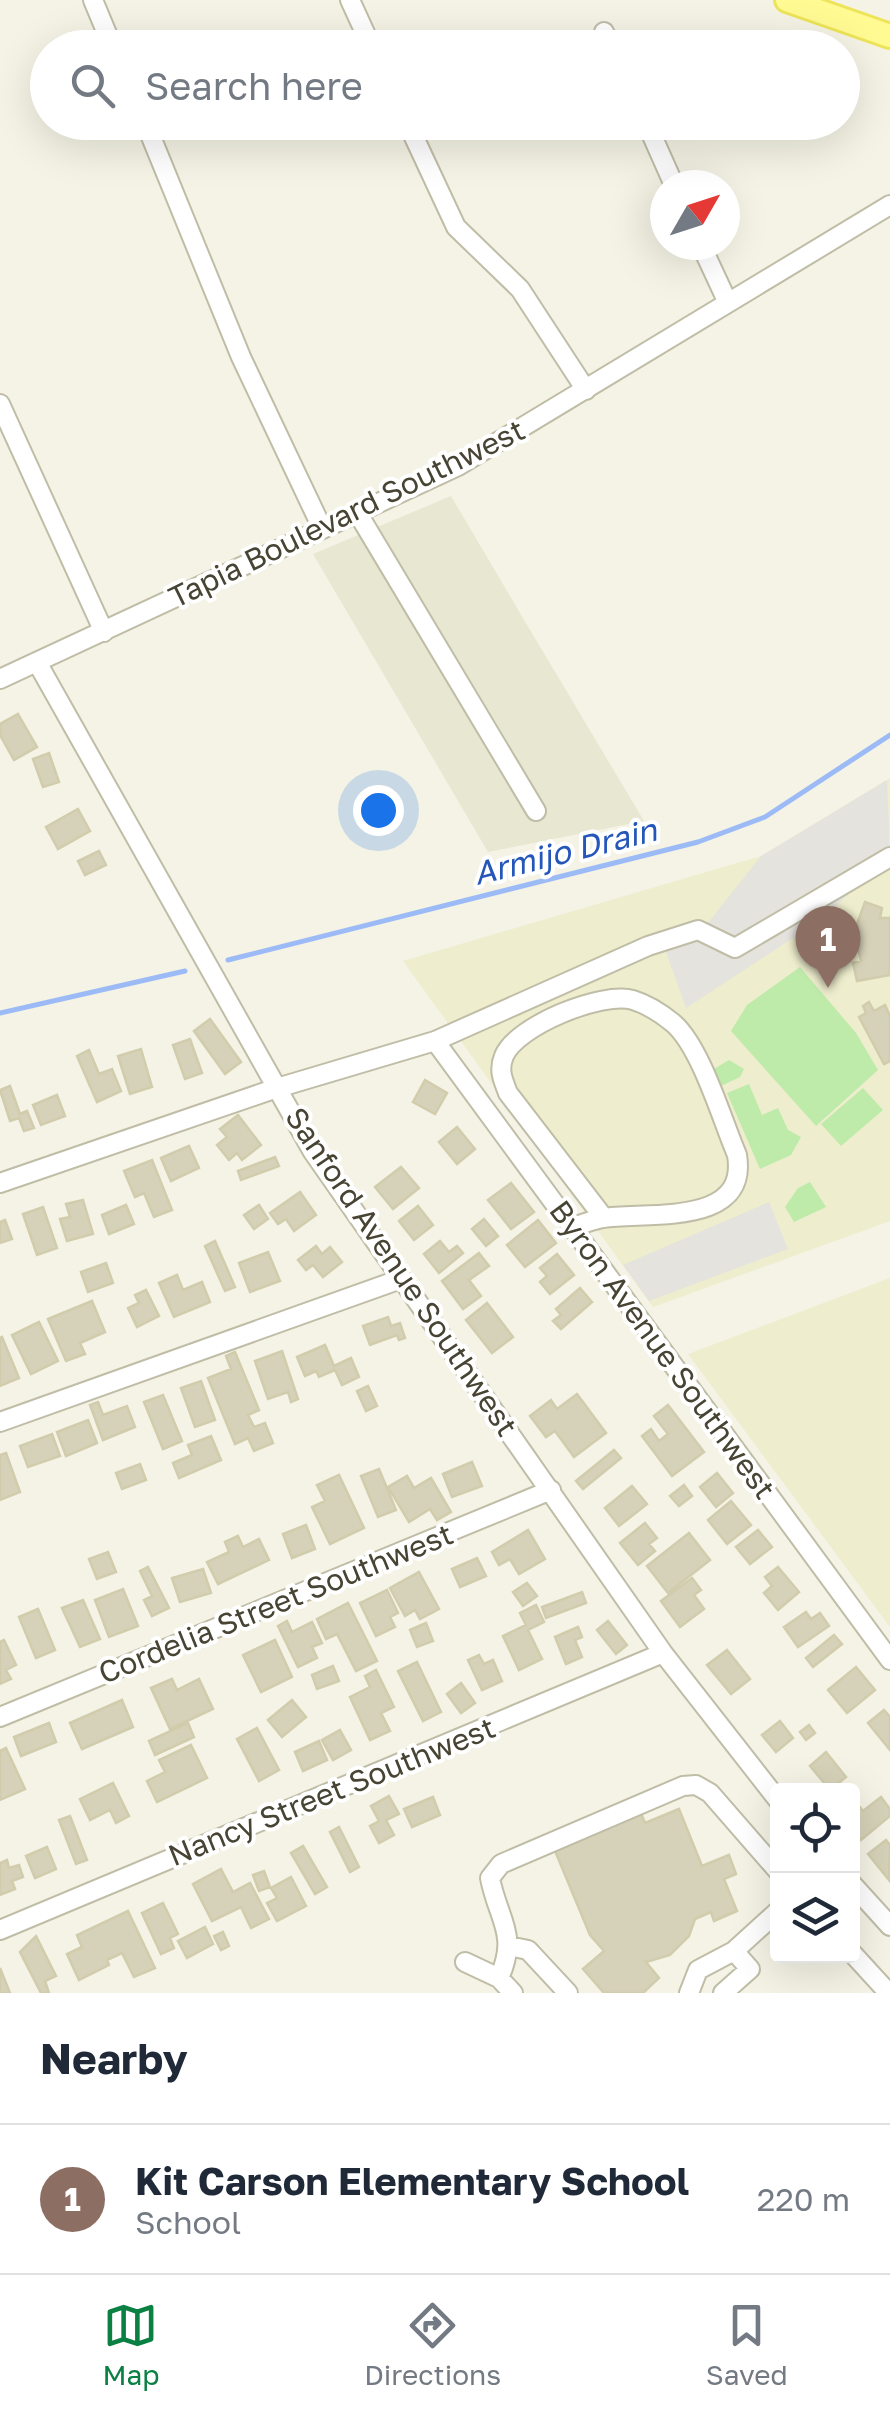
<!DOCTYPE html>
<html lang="en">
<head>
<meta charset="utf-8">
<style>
	body { margin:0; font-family:"Golos Text",sans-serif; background:#f2f2f3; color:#1f2937 }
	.controls { position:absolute; right:30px; bottom:30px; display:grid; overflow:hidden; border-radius:10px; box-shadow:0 10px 40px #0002 }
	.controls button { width:90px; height:90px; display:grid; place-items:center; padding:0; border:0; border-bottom:2px solid #e0e1e3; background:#fff; color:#1f2937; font:50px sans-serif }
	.compass { position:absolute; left:650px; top:170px; width:90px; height:90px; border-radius:50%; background:#fff; box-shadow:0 10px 40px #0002; rotate:51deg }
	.you { position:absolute; left:378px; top:810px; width:35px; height:35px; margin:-25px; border:8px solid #fff; border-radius:50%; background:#1a73e8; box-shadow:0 0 0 15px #1a73e833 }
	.badge { display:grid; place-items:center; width:65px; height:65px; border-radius:50%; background:#0b8043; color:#fff; font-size:32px; font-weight:700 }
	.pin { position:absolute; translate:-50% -82px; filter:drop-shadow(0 2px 5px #0008) }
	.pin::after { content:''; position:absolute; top:52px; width:35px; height:30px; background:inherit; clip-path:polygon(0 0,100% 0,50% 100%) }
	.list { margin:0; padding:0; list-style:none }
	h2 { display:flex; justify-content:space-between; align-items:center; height:130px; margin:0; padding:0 40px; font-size:42px }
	h2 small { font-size:32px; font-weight:400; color:#747a83 }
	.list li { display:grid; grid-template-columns:65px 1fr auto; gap:30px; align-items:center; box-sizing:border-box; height:150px; padding:0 40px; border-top:2px solid #e0e1e3 }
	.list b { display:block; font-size:38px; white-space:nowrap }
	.list p { margin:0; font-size:32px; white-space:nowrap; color:#747a83 }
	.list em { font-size:32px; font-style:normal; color:#747a83 }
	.icon { flex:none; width:55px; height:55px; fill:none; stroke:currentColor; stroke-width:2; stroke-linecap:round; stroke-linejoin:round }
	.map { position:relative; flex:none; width:890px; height:1993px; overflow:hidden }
	.search { position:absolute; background:#fff; box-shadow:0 10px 40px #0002; left:30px; right:30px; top:30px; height:110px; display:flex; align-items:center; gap:25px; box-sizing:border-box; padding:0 35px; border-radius:55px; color:#747a83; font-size:38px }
	.sheet { height:280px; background:#fff }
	nav { display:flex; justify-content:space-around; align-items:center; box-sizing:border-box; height:140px; border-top:2px solid #e0e1e3; background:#fff; font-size:28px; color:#747a83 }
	nav a { display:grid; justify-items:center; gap:5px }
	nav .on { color:#0b8043 }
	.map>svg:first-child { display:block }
</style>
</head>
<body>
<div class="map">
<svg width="890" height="1993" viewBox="0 0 890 1993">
	<rect width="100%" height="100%" fill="#f4f3e5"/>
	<!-- residential -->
	<path fill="#e8e7d2" d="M451 496 517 608 644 821 488 852 313 554Z"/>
	<!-- education -->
	<path fill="#eeedcd" d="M890 778V1221L653 1307 403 961 761 856Z
		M890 1278V1627L688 1354Z"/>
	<!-- green -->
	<path fill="#beebaa" d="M800 967 856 1033 878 1070 816 1126 731 1031 747 1005Z
		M729 1060 744 1069 740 1077 721 1086 714 1069Z
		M749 1084 762 1115 778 1108 788 1130 801 1137 791 1155 760 1169 727 1093Z
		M863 1088 883 1110 841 1146 821 1124Z
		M810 1182 826 1207 794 1222 785 1207 798 1188Z"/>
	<!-- parking -->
	<path fill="#e4e3dd" d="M887 780 890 857 819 921 686 1008 666 952 703 929 761 856Z
		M769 1202 788 1249 649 1301 623 1265Z"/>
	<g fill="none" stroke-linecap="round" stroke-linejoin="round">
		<!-- stream -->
		<path stroke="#9cbbf6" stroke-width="5" d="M228 960 698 842 765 817 890 735
			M0 1013 185 971"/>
	</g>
	<!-- building -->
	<path fill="#d6d2b9" stroke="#d1ccac" stroke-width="2.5" d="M18 714 37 747 14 760 0 735V724Z
		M49 753 59 782 43 787 33 759Z
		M78 809 90 831 58 849 46 827Z
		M99 851 106 865 85 875 78 861Z
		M865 902 882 908 880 918H890V975L857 981 853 963 861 961 857 945 850 943Z
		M869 1002 874 1011 885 1005 890 1016V1061L884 1064 859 1017 866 1013 863 1006Z
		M210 1019 241 1062 225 1074 194 1031Z
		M190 1039 202 1073 185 1079 173 1045Z
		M141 1049 152 1087 130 1094 118 1056Z
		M89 1050 99 1074 112 1069 121 1091 97 1102 77 1056Z
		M425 1080 447 1093 435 1114 413 1102Z
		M10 1086 20 1114 27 1111 34 1128 24 1131 19 1118 10 1121 0 1090Z
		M57 1095 65 1116 41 1125 33 1105Z
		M238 1115 261 1145 242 1160 237 1153 229 1160 217 1145 227 1137 220 1129Z
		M457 1127 475 1149 457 1164 439 1142Z
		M189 1146 199 1168 171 1181 161 1158Z
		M275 1157 279 1166 241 1180 238 1171Z
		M152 1160 172 1210 154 1217 144 1193 135 1197 124 1171Z
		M401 1167 419 1188 393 1209 375 1187Z
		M511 1183 534 1212 511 1229 488 1200Z
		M300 1192 316 1215 294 1231 286 1219 278 1224 270 1213Z
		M83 1200 93 1234 67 1241 60 1219 70 1217 66 1204Z
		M126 1205 134 1224 109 1234 102 1215Z
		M259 1205 268 1219 254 1229 244 1215Z
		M418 1206 433 1225 414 1240 399 1221Z
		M43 1207 57 1248 37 1255 23 1214Z
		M484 1219 498 1236 486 1246 472 1229Z
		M5 1220 12 1239 0 1243V1222Z
		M538 1220 556 1243 525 1267 507 1245Z
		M215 1241 235 1287 225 1291 205 1246Z
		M440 1241 449 1252 457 1246 463 1253 439 1273 424 1254Z
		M316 1246 322 1254 330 1247 342 1262 323 1277 313 1265 306 1270 298 1260Z
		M268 1252 280 1281 250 1292 239 1263Z
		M479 1253 489 1266 469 1280 481 1296 463 1309 442 1281Z
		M557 1254 574 1275 550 1294 540 1282 547 1276 540 1268Z
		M106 1263 113 1283 88 1292 81 1272Z
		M177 1275 183 1290 202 1282 210 1302 174 1317 159 1283Z
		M580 1288 592 1302 561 1329 553 1321 561 1315 556 1309Z
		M146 1290 159 1316 137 1327 128 1308 139 1303 135 1295Z
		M92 1301 105 1332 80 1343 85 1354 66 1361 48 1319Z
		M487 1303 513 1337 492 1353 466 1320Z
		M388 1317 391 1326 400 1323 405 1338 399 1340 397 1335 370 1345 363 1326Z
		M39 1322 58 1361 31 1374 12 1335Z
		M2 1337 19 1378 0 1386V1338Z
		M325 1345 334 1366 351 1358 359 1377 342 1385 335 1370 319 1377 316 1371 305 1376 297 1357Z
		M282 1351 298 1399 291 1402 288 1392 268 1399 255 1361Z
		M235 1352 259 1410 248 1415 254 1427 265 1423 273 1443 254 1451 248 1438 235 1444 208 1378 231 1369 226 1356Z
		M201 1381 215 1420 195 1427 181 1388Z
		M368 1386 377 1406 366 1411 357 1391Z
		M577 1394 606 1433 574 1457 555 1431 546 1437 530 1416 551 1400 557 1409Z
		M163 1395 182 1441 163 1449 144 1402Z
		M98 1402 103 1415 127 1406 135 1427 103 1440 90 1405Z
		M668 1405 704 1452 672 1476 642 1436 651 1429 659 1441 668 1434 654 1416Z
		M88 1420 97 1443 66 1456 57 1432Z
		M52 1434 60 1456 28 1467 20 1446Z
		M211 1436 221 1460 179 1478 173 1463 192 1455 188 1445Z
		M614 1450 621 1458 583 1489 576 1481Z
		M6 1453 20 1492 0 1500V1455Z
		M472 1462 482 1486 452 1497 443 1474Z
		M140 1464 146 1480 122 1489 116 1473Z
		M379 1469 396 1510 378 1517 361 1476Z
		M717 1473 733 1493 716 1507 700 1487Z
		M339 1475 364 1528 330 1544 312 1507 325 1501 317 1485Z
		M407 1476 414 1488 431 1478 451 1512 437 1520 430 1509 409 1522 388 1487Z
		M684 1485 692 1496 679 1506 670 1496Z
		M632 1486 647 1504 619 1526 605 1508Z
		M731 1501 751 1525 727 1544 708 1520Z
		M645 1523 657 1538 649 1544 655 1551 638 1565 620 1543Z
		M306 1525 315 1549 292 1558 283 1534Z
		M528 1530 545 1559 519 1574 510 1559 499 1565 492 1552Z
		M758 1530 772 1547 750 1564 736 1547Z
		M689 1533 710 1560 668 1593 647 1566Z
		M238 1536 243 1547 259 1539 269 1560 218 1584 207 1562 229 1552 225 1542Z
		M108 1552 116 1572 97 1579 89 1559Z
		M477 1558 486 1576 460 1587 452 1569Z
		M148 1567 169 1608 152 1616 144 1600 152 1596 140 1571Z
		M778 1567 799 1592 778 1610 764 1593 772 1586 765 1577Z
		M203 1569 211 1593 180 1602 172 1578Z
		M419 1572 439 1609 420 1619 415 1610 405 1616 390 1588Z
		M692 1578 701 1590 694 1595 704 1609 680 1627 661 1601Z
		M527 1583 537 1596 523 1606 513 1592Z
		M123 1589 138 1626 109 1637 95 1600Z
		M387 1590 398 1613 390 1617 395 1627 376 1636 360 1603Z
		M582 1592 586 1603 546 1618 542 1607Z
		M83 1600 100 1639 80 1647 62 1608Z
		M348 1603 377 1661 356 1671 337 1634 326 1639 317 1619Z
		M536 1605 544 1622 528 1630 542 1659 519 1670 503 1636 526 1625 520 1613Z
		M38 1609 55 1650 36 1658 19 1617Z
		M806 1612 811 1619 820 1613 829 1626 798 1647 784 1627Z
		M287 1621 292 1632 312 1622 322 1643 312 1647 317 1658 298 1667 278 1626Z
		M608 1621 627 1645 616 1654 597 1630Z
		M426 1623 433 1641 417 1647 410 1630Z
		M578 1627 582 1637 575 1640 582 1657 566 1664 555 1637Z
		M834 1635 842 1644 813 1667 806 1658Z
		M4 1640 16 1665 6 1670 11 1679 0 1684V1642Z
		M275 1640 292 1677 261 1692 243 1655Z
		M727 1650 750 1679 731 1694 707 1665Z
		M479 1655 484 1664 493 1660 502 1681 482 1690 468 1660Z
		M417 1662 441 1712 423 1721 398 1671Z
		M333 1666 339 1681 317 1689 312 1675Z
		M856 1667 875 1690 847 1713 828 1690Z
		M376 1670 394 1707 381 1713 390 1731 370 1740 350 1697 370 1687 365 1676Z
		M172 1679 177 1690 199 1679 213 1709 170 1729 151 1688Z
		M461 1683 475 1703 461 1713 447 1694Z
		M122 1700 133 1727 82 1749 70 1723Z
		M292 1700 306 1717 282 1737 268 1720Z
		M884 1710 890 1717V1750L868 1723Z
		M780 1721 793 1738 776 1752 762 1735Z
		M49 1723 56 1742 21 1756 14 1737Z
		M188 1723 194 1737 155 1755 149 1741Z
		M809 1725 815 1733 806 1740 800 1732Z
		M257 1728 279 1770 259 1781 237 1739Z
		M340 1730 351 1750 333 1760 322 1740Z
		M319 1741 327 1760 303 1771 295 1752Z
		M191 1745 207 1778 157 1802 147 1781 165 1772 159 1760Z
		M6 1748 25 1789 0 1800V1751Z
		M826 1752 846 1777 830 1790 810 1766Z
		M113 1783 129 1816 116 1823 110 1810 90 1820 80 1799Z
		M389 1796 399 1814 386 1820 394 1835 379 1843 370 1826 379 1821 371 1806Z
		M433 1797 440 1815 412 1827 404 1809Z
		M852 1797 863 1811 881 1797 890 1809V1816L861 1840 852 1830Z
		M679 1809 702 1866 729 1855 736 1874 724 1879 737 1911 714 1921 711 1912 695 1919 689 1936 670 1955 646 1962 659 1978 643 1993H604L583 1969 604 1951 590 1935 553 1846 640 1811 645 1823Z
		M70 1816 87 1860 76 1864 59 1820Z
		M339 1827 359 1867 350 1872 330 1832Z
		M886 1840 890 1845 889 1880 868 1854Z
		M303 1846 327 1887 315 1894 291 1853Z
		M47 1847 56 1869 35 1878 26 1856Z
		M7 1860 9 1868 19 1865 23 1877 12 1881 15 1889 0 1895V1863Z
		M221 1869 233 1892 250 1883 269 1919 251 1928 241 1907 212 1921 193 1884Z
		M264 1871 270 1887 259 1891 253 1875Z
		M291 1877 306 1906 277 1921 267 1903 277 1898 271 1888Z
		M163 1903 178 1934 170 1938 174 1948 161 1954 142 1913Z
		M128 1911 155 1968 134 1977 122 1953 107 1960 109 1965 79 1980 67 1954 82 1947 77 1935Z
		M205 1927 213 1944 187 1958 178 1941Z
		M223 1932 229 1946 221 1950 214 1936Z
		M36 1936 56 1976 45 1981 49 1993H41L20 1952Z
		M0 1968 10 1993H0Z"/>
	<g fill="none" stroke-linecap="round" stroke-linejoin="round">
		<defs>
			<path id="minor" d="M93 0 113 48
				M350 0 372 48
				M604 32 612 48
				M145 122 241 357 322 528
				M407 122 456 227 520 289 586 390
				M646 122 674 185
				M701 245 728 303
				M0 404 104 632
				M357 512 536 811
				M38 664 313 1152 663 1653 778 1800
				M0 679 458 466 890 205
				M435 1041 890 1660
				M0 1183 277 1088 435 1041 648 946 698 930 735 948 890 857
				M573 1227C582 1224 593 1220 603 1218 646 1211 749 1228 737 1155 722 1120 701 1047 673 1023 662 1014 646 1004 633 1000 602 991 516 1026 504 1056 498 1070 503 1080 508 1093L604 1218
				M0 1422 401 1279
				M0 1717 551 1490
				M852 1884 890 1926
				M0 1930 663 1653
				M509 1946 528 1950 568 1993
				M852 1953 885 1989
				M465 1962 499 1978 513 1993
				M499 1978C519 1934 498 1920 490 1878L501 1864 683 1786 696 1785 710 1793 778 1871
				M689 1993 698 1970 734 1951
				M723 1993 750 1969 734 1951 778 1911"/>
			<path id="major" d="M787 0 890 36"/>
		</defs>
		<!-- minor casing -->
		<use href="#minor" stroke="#c0bda7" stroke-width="22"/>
		<!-- major casing -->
		<use href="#major" stroke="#ede45a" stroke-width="28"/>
		<!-- minor -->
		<use href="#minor" stroke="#fff" stroke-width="18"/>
		<!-- major -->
		<use href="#major" stroke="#fffa92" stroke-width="22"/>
	</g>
	<g text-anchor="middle" stroke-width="8" stroke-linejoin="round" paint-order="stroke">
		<!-- street labels -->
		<g font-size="30" fill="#474434" stroke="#fff">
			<text transform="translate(347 514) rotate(-26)" y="10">Tapia Boulevard Southwest</text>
			<text transform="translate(401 1272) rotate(56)" y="10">Sanford Avenue Southwest</text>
			<text transform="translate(662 1350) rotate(54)" y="10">Byron Avenue Southwest</text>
			<text transform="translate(276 1604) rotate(-22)" y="10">Cordelia Street Southwest</text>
			<text transform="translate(332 1792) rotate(-22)" y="10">Nancy Street Southwest</text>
		</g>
		<!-- water labels -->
		<g font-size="32" font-style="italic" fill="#2557ba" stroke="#fff">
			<text transform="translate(565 852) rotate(-14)" y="11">Armijo Drain</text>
		</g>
	</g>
</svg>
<div class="controls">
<button><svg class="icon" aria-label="locate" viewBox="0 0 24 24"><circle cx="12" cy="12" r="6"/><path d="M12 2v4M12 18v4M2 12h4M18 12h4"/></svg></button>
<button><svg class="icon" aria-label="layers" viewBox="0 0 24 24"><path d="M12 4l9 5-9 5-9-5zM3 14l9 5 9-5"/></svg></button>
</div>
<svg class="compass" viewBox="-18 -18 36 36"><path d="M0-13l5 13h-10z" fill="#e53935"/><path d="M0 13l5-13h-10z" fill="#747a83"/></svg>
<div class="you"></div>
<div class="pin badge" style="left:828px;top:988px;background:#8d6e63">1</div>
<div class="search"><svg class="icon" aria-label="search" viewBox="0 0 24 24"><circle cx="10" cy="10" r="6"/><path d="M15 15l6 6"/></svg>Search here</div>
</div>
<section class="sheet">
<h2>Nearby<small></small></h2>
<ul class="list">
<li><span class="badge" style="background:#8d6e63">1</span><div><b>Kit Carson Elementary School</b><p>School</p></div><em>220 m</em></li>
</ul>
</section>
<nav>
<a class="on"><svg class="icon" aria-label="map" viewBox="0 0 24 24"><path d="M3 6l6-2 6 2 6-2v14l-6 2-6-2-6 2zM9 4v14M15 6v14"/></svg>Map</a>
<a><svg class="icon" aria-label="directions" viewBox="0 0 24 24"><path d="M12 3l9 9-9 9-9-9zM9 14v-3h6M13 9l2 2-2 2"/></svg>Directions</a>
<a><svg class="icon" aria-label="saved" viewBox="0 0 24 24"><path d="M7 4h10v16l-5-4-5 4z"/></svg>Saved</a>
</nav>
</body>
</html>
